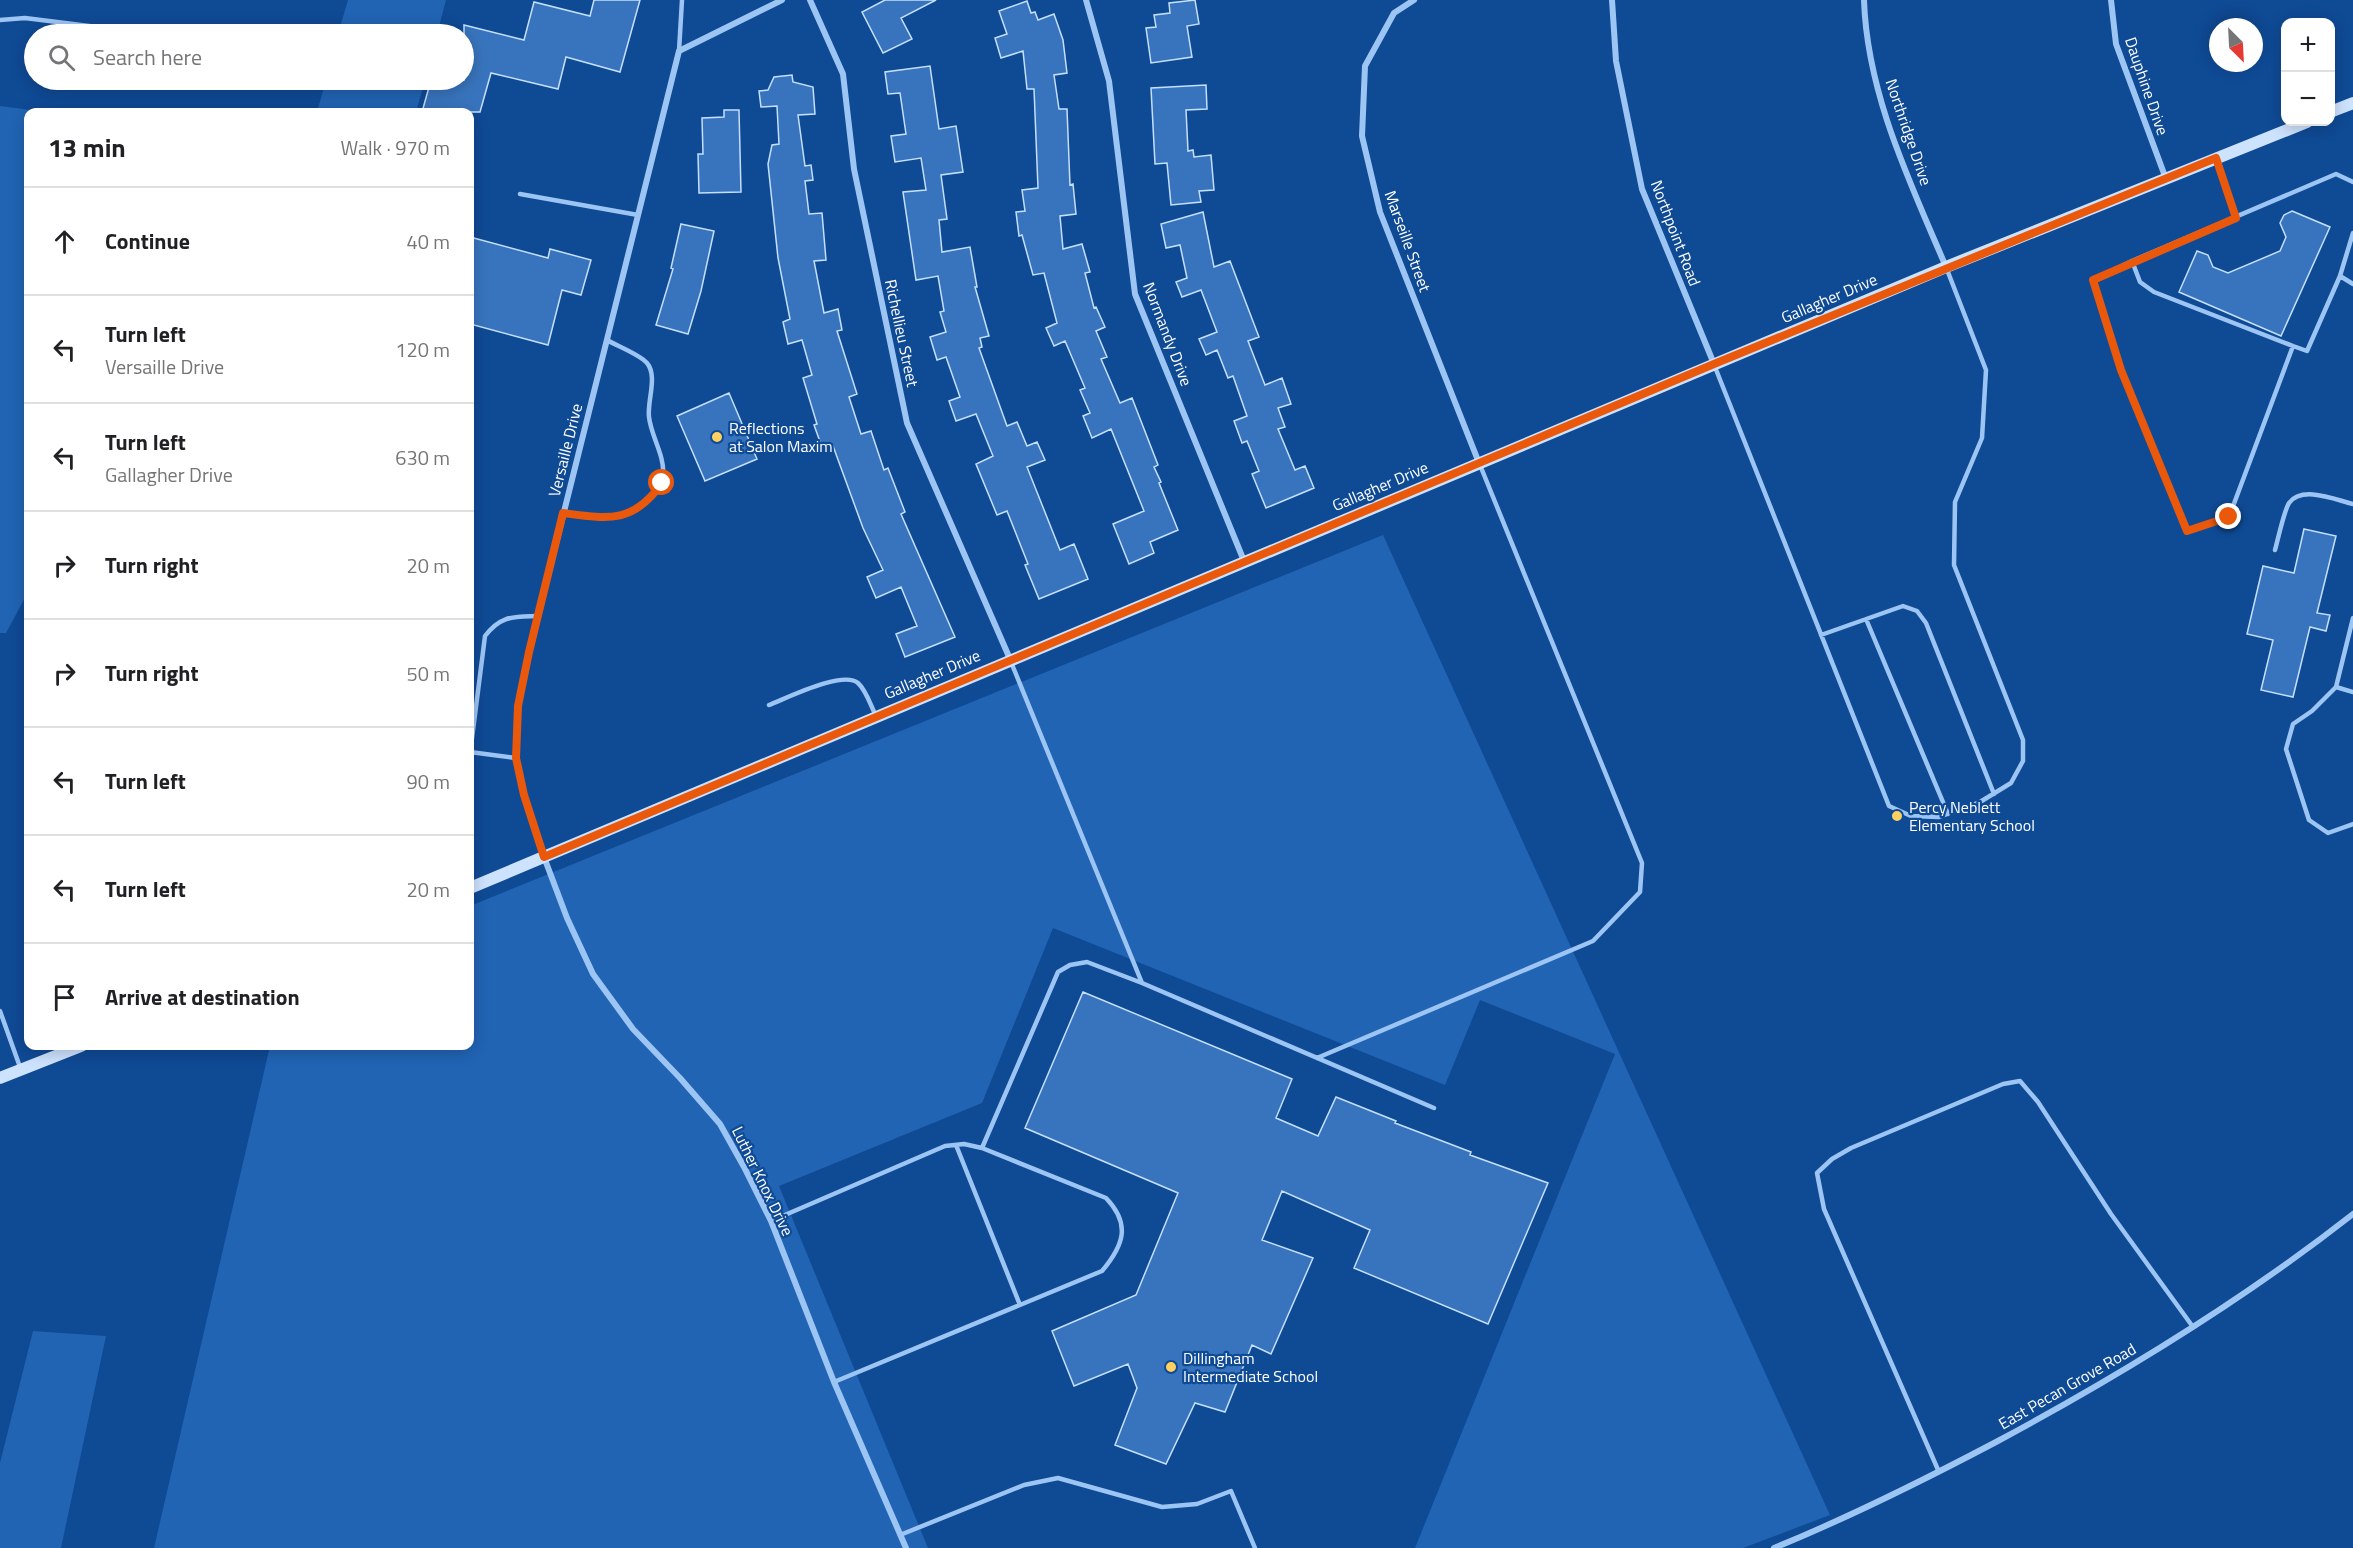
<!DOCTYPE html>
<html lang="en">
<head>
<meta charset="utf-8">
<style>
	body { margin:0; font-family:"Titillium Web",sans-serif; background:#f2f2f2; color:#202124 }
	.controls { position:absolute; right:18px; top:18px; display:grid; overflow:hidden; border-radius:12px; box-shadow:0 3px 15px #0003 }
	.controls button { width:54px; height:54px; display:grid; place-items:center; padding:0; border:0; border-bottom:2px solid #e0e0e0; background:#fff; color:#202124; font:30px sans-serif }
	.compass { position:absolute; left:2209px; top:18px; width:54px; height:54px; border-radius:50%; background:#fff; box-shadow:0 3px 15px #0003; rotate:156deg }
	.stop { position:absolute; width:18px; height:18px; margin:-14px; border:4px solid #ea580c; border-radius:50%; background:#fff }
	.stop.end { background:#ea580c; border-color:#fff; box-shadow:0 2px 6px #0008 }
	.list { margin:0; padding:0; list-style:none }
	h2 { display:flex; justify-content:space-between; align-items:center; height:78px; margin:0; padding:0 24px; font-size:26px }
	h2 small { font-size:20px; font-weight:400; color:#757577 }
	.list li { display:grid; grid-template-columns:39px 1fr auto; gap:18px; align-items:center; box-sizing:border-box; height:108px; padding:0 24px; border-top:2px solid #e0e0e0 }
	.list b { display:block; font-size:22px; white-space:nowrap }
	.list p { margin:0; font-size:20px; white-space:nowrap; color:#757577 }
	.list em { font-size:20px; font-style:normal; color:#757577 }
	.icon { flex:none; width:33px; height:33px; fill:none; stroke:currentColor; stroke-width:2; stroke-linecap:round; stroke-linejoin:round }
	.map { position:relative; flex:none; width:2353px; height:1548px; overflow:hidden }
	.search { position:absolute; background:#fff; box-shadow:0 3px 15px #0003; left:24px; top:24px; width:450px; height:66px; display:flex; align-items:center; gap:15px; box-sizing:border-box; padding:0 21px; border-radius:33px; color:#757577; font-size:22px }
	.panel { position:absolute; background:#fff; box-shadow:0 3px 15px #0003; left:24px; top:108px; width:450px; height:942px; border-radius:12px }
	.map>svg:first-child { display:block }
</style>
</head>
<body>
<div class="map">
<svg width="2353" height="1548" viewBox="0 0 2353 1548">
	<rect width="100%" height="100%" fill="#0f4a95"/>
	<!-- green -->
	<path fill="#2164b4" d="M348 0H446L437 34H338Z
		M326 80H425L416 112H317Z
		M0 106 47 112H28V592L6 633H0Z
		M1383 535 1830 1515 1743 1548H1415L1615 1054 1480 1000 1445 1085 1053 928 982 1103 779 1186 928 1548H154L270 1046H470V906Z
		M33 1331 106 1336 61 1548H0V1463Z"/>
	<!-- building -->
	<path fill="#3874bd" stroke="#c5dffe" stroke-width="1.5" d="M594 0H640L620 72 566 57 558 89 491 73 480 112H422L431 80H464V25L524 40 534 2 590 16Z
		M885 0H936L901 18 912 39 883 53 862 12Z
		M1195 0 1199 24 1187 26 1192 57 1151 63 1146 28 1156 27 1154 15 1170 13 1169 3Z
		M1027 1 1031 13 1035 12 1038 20 1054 14 1063 40 1067 73 1054 75 1059 109H1067L1070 185 1073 184 1076 214 1060 216 1063 249 1082 244 1090 272 1085 273 1094 308 1096 307 1105 327 1096 331 1107 357 1101 359 1120 403 1132 398 1158 465 1154 467 1161 482 1159 483 1178 530 1150 542 1154 553 1129 564 1113 524 1144 511 1111 429 1092 438 1083 416 1090 413 1080 390 1085 388 1065 341 1054 346 1046 328 1057 323 1044 273 1033 275 1022 235 1019 236 1016 212 1025 211 1022 190 1038 188 1034 89H1027L1023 51 1001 58 995 38 1007 34 999 11Z
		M930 66 939 129 956 126 963 172 941 175 947 219 939 220 942 252 970 247 977 287H975L989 336 980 338 982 347 979 348 1007 426 1017 422 1027 446 1037 442 1045 460 1027 467 1060 550 1074 544 1088 579 1039 599 1025 565 1028 564 1007 511 997 515 976 464 993 456 976 414 956 421 949 401 960 397 946 357 937 360 930 337 946 332 940 312 944 311 938 276 916 280 903 192 926 190 921 158 895 162 891 136 906 134 900 93 888 94 885 72Z
		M792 75 793 82 813 87 815 114 798 115 805 166 811 165 813 180 805 181 809 214 822 213 826 260 814 261 824 313 838 309 842 330 837 331 857 394 849 397 861 434 871 431 884 470 888 468 905 512 901 514 955 637 905 657 896 634 917 626 901 587 876 598 867 577 883 570 863 528 833 446 823 450 814 425 817 424 803 378 812 375 802 340 788 344 783 322 790 319 778 258 768 164 772 145 779 144 777 106 761 107 759 91 768 90 774 77Z
		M1206 85 1207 109 1186 110 1188 151 1193 150 1194 157 1211 155 1214 190 1199 191 1201 202 1171 205 1167 163 1155 164 1151 88Z
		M724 110H739L741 192 699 193 698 154H703L702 118 724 117Z
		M2292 211 2330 227 2281 336 2179 292 2197 251 2208 255 2213 267 2228 273 2280 251 2286 237 2280 223 2284 215Z
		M1203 212 1214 267 1230 261 1259 337 1248 341 1265 385 1282 378 1291 404 1278 408 1285 427 1278 429 1295 470 1305 466 1314 488 1266 508 1252 474 1259 471 1247 441 1242 443 1234 421 1247 416 1233 376 1228 378 1217 350 1206 355 1199 339 1217 332 1201 290 1182 297 1176 282 1187 278 1180 245 1166 248 1161 224Z
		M681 224 714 231 701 291 688 334 656 325 673 269 671 268Z
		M470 237 548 258 550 249 591 260 581 295 562 290 548 345 470 324Z
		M729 393 757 459 705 481 677 416Z
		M2304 529 2336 536 2317 613 2330 615 2326 631 2310 627 2293 697 2261 690 2273 640 2247 634 2263 566 2294 573Z
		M1083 992 1292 1079 1276 1118 1318 1136 1336 1097 1396 1121 1395 1123 1471 1152 1470 1155 1548 1183 1488 1324 1354 1268 1370 1230 1282 1191 1262 1240 1313 1258 1271 1354 1252 1345 1225 1412 1195 1403 1166 1464 1115 1445 1137 1388 1128 1364 1074 1386 1052 1331 1136 1295 1178 1193 1025 1128Z"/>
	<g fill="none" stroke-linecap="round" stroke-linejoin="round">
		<!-- lane -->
		<path stroke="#9dc5f4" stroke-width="4.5" d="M0 20 25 18 121 30
			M679 51 682 0
			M2217 161 2236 217
			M520 194 638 215
			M2353 233 2340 276 2353 284
			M2132 261 2336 174 2353 182
			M2293 346 2229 517 2187 531 2121 370 2093 280 2132 261 2140 282 2154 292 2293 346 2307 351 2340 276
			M1715 367 1889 806 1911 816 1939 817 1980 802 2011 783 2023 761V740L1954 565 1955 502 1982 438 1986 370 1946 267
			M563 513C576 515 591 519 604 518 626 518 662 499 663 475 665 456 651 436 649 417 647 401 658 376 647 363 639 354 617 346 607 340
			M2275 550C2278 539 2284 511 2289 503 2302 485 2336 500 2353 504
			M2353 618 2336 687 2312 711 2293 724 2286 749 2309 820 2328 833 2353 824
			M1866 619 1948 814
			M1821 635 1903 606 1917 611 1926 623 1994 794
			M1011 662 1142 983
			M2336 687 2353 692
			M769 705C787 698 843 670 858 683 866 690 871 706 876 716
			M470 752 516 758
			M470 754 485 636C501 615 513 617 538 616
			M0 1011 20 1067
			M1317 1058 1593 941 1640 892 1642 863 1480 465
			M956 1145 1020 1305
			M982 1148 1058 972 1070 965 1087 962 1142 983 1434 1108
			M771 1221 945 1146 964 1144 982 1148 1106 1198C1131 1224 1124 1245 1102 1271L834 1382
			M1939 1472 1824 1209 1817 1173 1832 1159 1851 1148 2003 1084 2020 1081 2038 1102 2111 1214 2193 1327
			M900 1535 1024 1485 1058 1478 1162 1507 1197 1504 1231 1491 1255 1548"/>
		<!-- street -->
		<path stroke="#9dc5f4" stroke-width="6" d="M782 0 679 51 529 652 518 706 516 758 524 795 544 857 567 918 593 974 633 1029 680 1078 720 1124 744 1167 771 1221 834 1382 906 1548
			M810 0 843 74 854 169 907 423 1010 659
			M1086 0 1109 81 1135 294 1244 561
			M1414 0 1394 13 1365 66 1362 136 1380 212 1479 463
			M1612 0 1616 61 1642 189 1714 364
			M1864 0C1867 94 1910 182 1946 267
			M2111 0 2116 44 2166 179
			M1774 1548C1850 1517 1924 1480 1996 1442 2121 1375 2242 1301 2353 1214"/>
		<!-- secondary -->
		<path stroke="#cde2fd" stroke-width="12" d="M2330 112 2353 103
			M470 888 1946 267 2307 122
			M0 1078 81 1046"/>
	</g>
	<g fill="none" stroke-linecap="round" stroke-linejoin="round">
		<!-- route -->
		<path stroke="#ea580c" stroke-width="8" d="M662 483C633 524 608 519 563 513L529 652 518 706 516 758 524 795 544 857 1714 364 2216 158 2236 218 2093 280 2121 370 2187 531 2229 517"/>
	</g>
	<!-- markers -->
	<g fill="#ffd060" stroke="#0f4a95" stroke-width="2">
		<circle cx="717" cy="437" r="6"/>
		<circle cx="1897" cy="816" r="6"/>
		<circle cx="1171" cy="1367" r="6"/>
	</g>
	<g text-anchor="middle" stroke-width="4.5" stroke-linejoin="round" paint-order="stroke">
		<!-- street labels -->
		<g font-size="16" fill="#fff" stroke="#0f4a95">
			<text transform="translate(2147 86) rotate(71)" y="6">Dauphine Drive</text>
			<text transform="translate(1909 132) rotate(71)" y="6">Northridge Drive</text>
			<text transform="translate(1676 233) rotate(69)" y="6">Northpoint Road</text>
			<text transform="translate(1408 241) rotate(70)" y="6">Marseille Street</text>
			<text transform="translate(1829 298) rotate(-23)" y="6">Gallagher Drive</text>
			<text transform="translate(902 333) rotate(78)" y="6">Richellieu Street</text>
			<text transform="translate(1168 334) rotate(69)" y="6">Normandy Drive</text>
			<text transform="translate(565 450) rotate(-76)" y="6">Versaille Drive</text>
			<text transform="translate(1380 486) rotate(-23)" y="6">Gallagher Drive</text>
			<text transform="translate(932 674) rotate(-23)" y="6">Gallagher Drive</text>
			<text transform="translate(763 1181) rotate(64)" y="6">Luther Knox Drive</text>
			<text transform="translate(2067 1386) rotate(-30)" y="6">East Pecan Grove Road</text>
		</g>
		<!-- poi labels -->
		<g font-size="16" fill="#fff" stroke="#0f4a95" text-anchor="start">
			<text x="729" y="434">Reflections<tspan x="729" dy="18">at Salon Maxim</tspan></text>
			<text x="1909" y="813">Percy Neblett<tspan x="1909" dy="18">Elementary School</tspan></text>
			<text x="1183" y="1364">Dillingham<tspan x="1183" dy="18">Intermediate School</tspan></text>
		</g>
	</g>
</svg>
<div class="controls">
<button>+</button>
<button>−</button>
</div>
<svg class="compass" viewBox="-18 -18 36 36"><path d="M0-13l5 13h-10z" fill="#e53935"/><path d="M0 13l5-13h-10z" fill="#757577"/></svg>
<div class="stop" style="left:662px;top:483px"></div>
<div class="stop end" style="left:2229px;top:517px"></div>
<div class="search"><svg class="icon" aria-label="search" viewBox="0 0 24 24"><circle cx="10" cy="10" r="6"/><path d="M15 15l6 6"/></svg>Search here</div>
<section class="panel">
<h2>13 min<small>Walk · 970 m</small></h2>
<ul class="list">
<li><svg class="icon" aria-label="ahead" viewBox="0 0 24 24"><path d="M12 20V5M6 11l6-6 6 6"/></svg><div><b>Continue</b></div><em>40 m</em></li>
<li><svg class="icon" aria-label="left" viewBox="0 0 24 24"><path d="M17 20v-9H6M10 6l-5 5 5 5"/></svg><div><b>Turn left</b><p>Versaille Drive</p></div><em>120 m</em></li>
<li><svg class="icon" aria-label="left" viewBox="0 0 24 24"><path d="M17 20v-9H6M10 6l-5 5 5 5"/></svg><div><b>Turn left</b><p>Gallagher Drive</p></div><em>630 m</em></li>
<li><svg class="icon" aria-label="right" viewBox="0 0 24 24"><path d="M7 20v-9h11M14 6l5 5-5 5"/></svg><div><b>Turn right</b></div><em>20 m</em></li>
<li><svg class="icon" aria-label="right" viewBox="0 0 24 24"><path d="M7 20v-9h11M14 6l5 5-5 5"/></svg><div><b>Turn right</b></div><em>50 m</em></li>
<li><svg class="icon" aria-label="left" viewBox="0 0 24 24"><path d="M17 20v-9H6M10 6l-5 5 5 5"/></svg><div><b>Turn left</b></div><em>90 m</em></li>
<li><svg class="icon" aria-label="left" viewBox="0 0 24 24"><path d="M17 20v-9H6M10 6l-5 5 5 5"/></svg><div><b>Turn left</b></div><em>20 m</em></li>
<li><svg class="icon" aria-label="arrive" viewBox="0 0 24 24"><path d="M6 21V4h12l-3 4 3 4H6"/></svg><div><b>Arrive at destination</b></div></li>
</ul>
</section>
</div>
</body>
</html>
